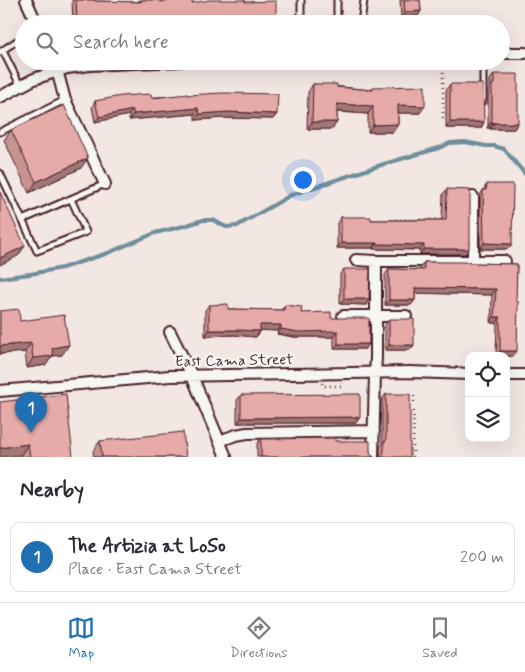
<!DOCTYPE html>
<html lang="en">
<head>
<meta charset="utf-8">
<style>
	body { margin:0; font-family:Mynerve,sans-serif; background:#f2f2f3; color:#2b2b33 }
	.controls { position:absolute; right:15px; bottom:15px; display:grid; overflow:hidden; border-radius:10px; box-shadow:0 5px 20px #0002 }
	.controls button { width:45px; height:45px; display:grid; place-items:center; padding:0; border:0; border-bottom:1px solid #e1e1e2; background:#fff; color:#2b2b33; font:25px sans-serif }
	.you { position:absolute; left:302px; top:179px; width:18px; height:18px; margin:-12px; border:4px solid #fff; border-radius:50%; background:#1a73e8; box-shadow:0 0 0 8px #1a73e833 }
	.badge { display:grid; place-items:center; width:32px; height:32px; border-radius:50%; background:#1f6fb2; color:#fff; font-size:16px; font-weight:700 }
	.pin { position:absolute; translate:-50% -41px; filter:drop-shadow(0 1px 2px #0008) }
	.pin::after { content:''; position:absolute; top:26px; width:18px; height:15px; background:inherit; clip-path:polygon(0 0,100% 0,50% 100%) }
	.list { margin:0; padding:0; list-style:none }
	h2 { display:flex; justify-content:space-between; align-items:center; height:65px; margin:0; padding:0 20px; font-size:21px }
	h2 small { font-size:16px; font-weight:400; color:#7c7c81 }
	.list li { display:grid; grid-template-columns:32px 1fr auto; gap:15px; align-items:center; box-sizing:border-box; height:70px; margin:0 10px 10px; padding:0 10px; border:1px solid #e1e1e2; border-radius:10px }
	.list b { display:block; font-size:19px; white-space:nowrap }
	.list p { margin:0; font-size:16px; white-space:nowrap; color:#7c7c81 }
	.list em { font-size:16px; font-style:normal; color:#7c7c81 }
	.icon { flex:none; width:28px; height:28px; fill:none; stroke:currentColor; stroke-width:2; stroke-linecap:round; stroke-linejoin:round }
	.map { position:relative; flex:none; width:525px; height:457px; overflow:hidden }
	.search { position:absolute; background:#fff; box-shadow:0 5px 20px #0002; left:15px; right:15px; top:15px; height:55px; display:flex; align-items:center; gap:12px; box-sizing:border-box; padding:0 18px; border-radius:28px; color:#7c7c81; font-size:19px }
	.sheet { height:145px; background:#fff }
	nav { display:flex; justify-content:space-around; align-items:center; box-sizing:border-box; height:70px; border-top:1px solid #e1e1e2; background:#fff; font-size:14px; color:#7c7c81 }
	nav a { display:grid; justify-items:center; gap:2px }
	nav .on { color:#1f6fb2 }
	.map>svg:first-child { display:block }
</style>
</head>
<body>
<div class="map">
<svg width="525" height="457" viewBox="0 0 525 457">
	<rect width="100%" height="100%" fill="#f3e7e3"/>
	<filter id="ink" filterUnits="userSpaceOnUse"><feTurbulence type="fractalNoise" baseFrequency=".02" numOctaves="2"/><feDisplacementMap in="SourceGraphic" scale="10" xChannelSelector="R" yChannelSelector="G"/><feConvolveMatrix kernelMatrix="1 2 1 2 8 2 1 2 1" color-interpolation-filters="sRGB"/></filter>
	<g filter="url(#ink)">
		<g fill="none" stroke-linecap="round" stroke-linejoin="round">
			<!-- stream -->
			<path stroke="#6f8d9b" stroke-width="4" d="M0 278 30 274 62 268 108 253 155 233 184 226 203 220H213L226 227 237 226 291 195 384 164 439 148 450 143 465 142 486 146H494L504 149 525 174"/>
			<defs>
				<path id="lane" d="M301 0V24
					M337 0V24
					M301 23 359 24
					M361 24 364 0
					M3 51 20 85
					M0 52 24 36
					M483 61V101
					M0 132 65 100
					M0 173 37 251 86 232 71 199
					M22 220 105 184"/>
				<path id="street" d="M26 0 37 24
					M501 53H525
					M54 61 57 70 65 100 105 184
					M0 97 34 79 67 68 90 65 181 61
					M473 197V261
					M356 260 376 261V358L375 373 373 457
					M376 261H505
					M343 316H406
					M170 332 192 376 226 457
					M506 375H525
					M0 391 170 376 410 372 469 374
					M219 441 236 435 247 433 374 431"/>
			</defs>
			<!-- lane casing -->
			<use href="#lane" stroke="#4a1f2b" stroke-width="9"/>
			<!-- street casing -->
			<use href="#street" stroke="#4a1f2b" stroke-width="14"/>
			<!-- path -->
			<path stroke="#4a1f2b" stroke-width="2.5" stroke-dasharray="1 4" stroke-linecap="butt" d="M443 118V70
				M395 220H444
				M322 383 323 386H341V382
				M413 457 414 392"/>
			<!-- lane -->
			<use href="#lane" stroke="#f6f6f2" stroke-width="5"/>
			<!-- street -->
			<use href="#street" stroke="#f6f6f2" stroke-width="10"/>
		</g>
		<!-- wall -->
		<path fill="#c69390" stroke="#4a1f2b" d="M72 0H95V1L138 2 139 0H160V2L192 3 245 2 276 17 272 22 252 23V21L219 22 218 24H73Z
			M400 0H420L421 11 418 16 401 18Z
			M494 74 518 123 514 129H490V128H487L488 125V90L490 87V80Z
			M313 84 371 90 373 87 420 113H398V124L393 132H368V114L337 112V122L332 129H307L308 92Z
			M450 84 484 122 481 128H446V90Z
			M187 95 277 114 273 119 224 118 195 120V114L129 120V115L95 122 92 107 95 101Z
			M11 130 81 168 29 193 4 140Z
			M487 184 512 244 508 249H480V195Z
			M447 189 469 244 465 254H420V250L373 249V248H337V223L341 217 371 220H442L443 194Z
			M424 262 517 264 513 356H496L497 323H491L492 295 415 293V300L411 305H385V275L389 269 420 270V268Z
			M344 269 369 299 366 305 340 304V274Z
			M209 305 228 309 281 310 285 305 301 313 331 318 369 344 365 349H334V337H294L277 334 278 331 260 330 256 337 234 335 205 336V310Z
			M0 311 20 321 62 355 52 356 46 365 27 368 25 352 0 354Z
			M389 319 414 345 410 350H385V325Z
			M386 394 410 457H380V447L382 444V399Z
			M241 395 360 417 356 423H237V400Z
			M0 402 73 457H21Z
			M261 439 335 441 370 451 371 455 374 457H257V444Z
			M100 441 186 457H94L93 451Z"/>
		<!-- shaded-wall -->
		<path fill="#a17876" stroke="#4a1f2b" d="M421 11 418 16 401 18 405 12Z
			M256 16 252 21 219 22 218 24H202L204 22 221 17Z
			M256 17H276L272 22 252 23Z
			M95 18H145L142 24H74L77 20Z
			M203 18 199 23 174 24 176 21Z
			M158 19H176L173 24H155Z
			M337 104 373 106 368 114 332 111Z
			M398 105 425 106 420 113H393Z
			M198 108 195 114 129 120 133 114Z
			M133 110 129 115 95 122 99 117Z
			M228 112 277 114 273 119 224 118 195 120 199 114Z
			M312 122H337L332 129H307Z
			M450 122H484L481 128H446Z
			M491 122H494L490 128H487Z
			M494 123H518L514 129H490Z
			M398 124 393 132H368L373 125Z
			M88 158 81 168 29 193 36 182Z
			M341 243H377L373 248H337Z
			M484 243 512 244 508 249H480Z
			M377 244 424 245 420 250 373 249Z
			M25 246 18 256 0 265V258Z
			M424 249H469L465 254H420Z
			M415 288 496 289 492 295 411 293Z
			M344 299H369L366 305 340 304Z
			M389 300H415L411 305H385Z
			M494 317H500L497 323H491Z
			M260 325H281L278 331 256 330Z
			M281 329 338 331 334 337H294L277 334Z
			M209 330H237L260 331 256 337 234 335 205 336Z
			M31 343 25 352 0 354V346Z
			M338 344H369L365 349H334Z
			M69 345 62 355 52 356 46 365 27 368 33 358 52 348Z
			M389 345H414L410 350H385Z
			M500 351H517L513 356H497Z
			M360 417 356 423H237L241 418Z
			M28 444 21 455 0 457V448Z"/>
		<!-- building -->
		<path fill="#e6aba8" stroke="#4a1f2b" d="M76 0H95V1L141 2V0H160V2L176 0H192V3L210 0H245V2L276 1V17H256V16L221 17V19L204 22 203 18 176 21V19H158V24H145V18H95V20H77Z
			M404 0H420L421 11 405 12Z
			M494 74H518V123H494V122H491L492 119V84H494Z
			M313 84H337V87L373 90V87L425 86V106L398 105V124L373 125V106L337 104V122H312Z
			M450 84H483L484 122H450Z
			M222 93 278 94 277 114 228 112 199 114 198 108 133 114V110L99 117 95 101 121 96 151 94 152 98 187 94V95Z
			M64 105 88 158 36 182 11 130Z
			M487 184H513L512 244 484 243 483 190H486Z
			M447 189 470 190V243H469V249H424V245L377 244V243H341V217H371V220H446Z
			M0 192 25 246 0 258Z
			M424 262H469V263L517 264 516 301H518L517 351H500V317H494L496 289 415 288V300H389V269L424 270Z
			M344 269H370L369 299H344Z
			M228 304V309L284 310 285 305 302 307 301 313 331 312V318H369V344H338V331L298 332 281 329V325H260V331L237 330H209V305Z
			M19 309 20 321 64 315 69 345 52 348 53 356 33 358 31 343 0 346V311Z
			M389 319H414V345H389Z
			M66 394 73 457H30L28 444 0 448V402Z
			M360 394V417L241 418V395Z
			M386 394H410V457H381L382 455 384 452V441H386Z
			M183 432 186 457H102L100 441Z
			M335 438V441H370V451L371 455 374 457H261V439Z"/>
	</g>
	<g text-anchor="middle" stroke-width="4.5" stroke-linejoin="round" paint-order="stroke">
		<!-- street labels -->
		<g font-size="15" fill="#4a1f2b" stroke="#f6f6f2">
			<text transform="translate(234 360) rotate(-1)" y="5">East Cama Street</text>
		</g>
	</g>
</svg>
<div class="controls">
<button><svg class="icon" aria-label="locate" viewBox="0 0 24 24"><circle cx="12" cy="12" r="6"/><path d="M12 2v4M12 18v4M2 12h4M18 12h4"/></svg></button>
<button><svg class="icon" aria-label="layers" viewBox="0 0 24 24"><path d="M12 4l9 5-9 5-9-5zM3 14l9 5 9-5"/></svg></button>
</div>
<div class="you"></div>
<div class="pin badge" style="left:31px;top:433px">1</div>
<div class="search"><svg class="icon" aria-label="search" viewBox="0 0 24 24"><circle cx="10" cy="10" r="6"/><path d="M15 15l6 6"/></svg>Search here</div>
</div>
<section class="sheet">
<h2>Nearby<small></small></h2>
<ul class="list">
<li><span class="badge">1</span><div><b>The Artizia at LoSo</b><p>Place · East Cama Street</p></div><em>200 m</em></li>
</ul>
</section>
<nav>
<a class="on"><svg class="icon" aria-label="map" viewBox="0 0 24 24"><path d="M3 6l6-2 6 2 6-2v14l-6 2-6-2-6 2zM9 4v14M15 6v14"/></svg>Map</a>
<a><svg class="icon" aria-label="directions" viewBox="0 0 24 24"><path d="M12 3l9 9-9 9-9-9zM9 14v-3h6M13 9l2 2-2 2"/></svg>Directions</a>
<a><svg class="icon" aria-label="saved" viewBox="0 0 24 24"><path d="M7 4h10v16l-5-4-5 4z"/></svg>Saved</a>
</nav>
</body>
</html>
